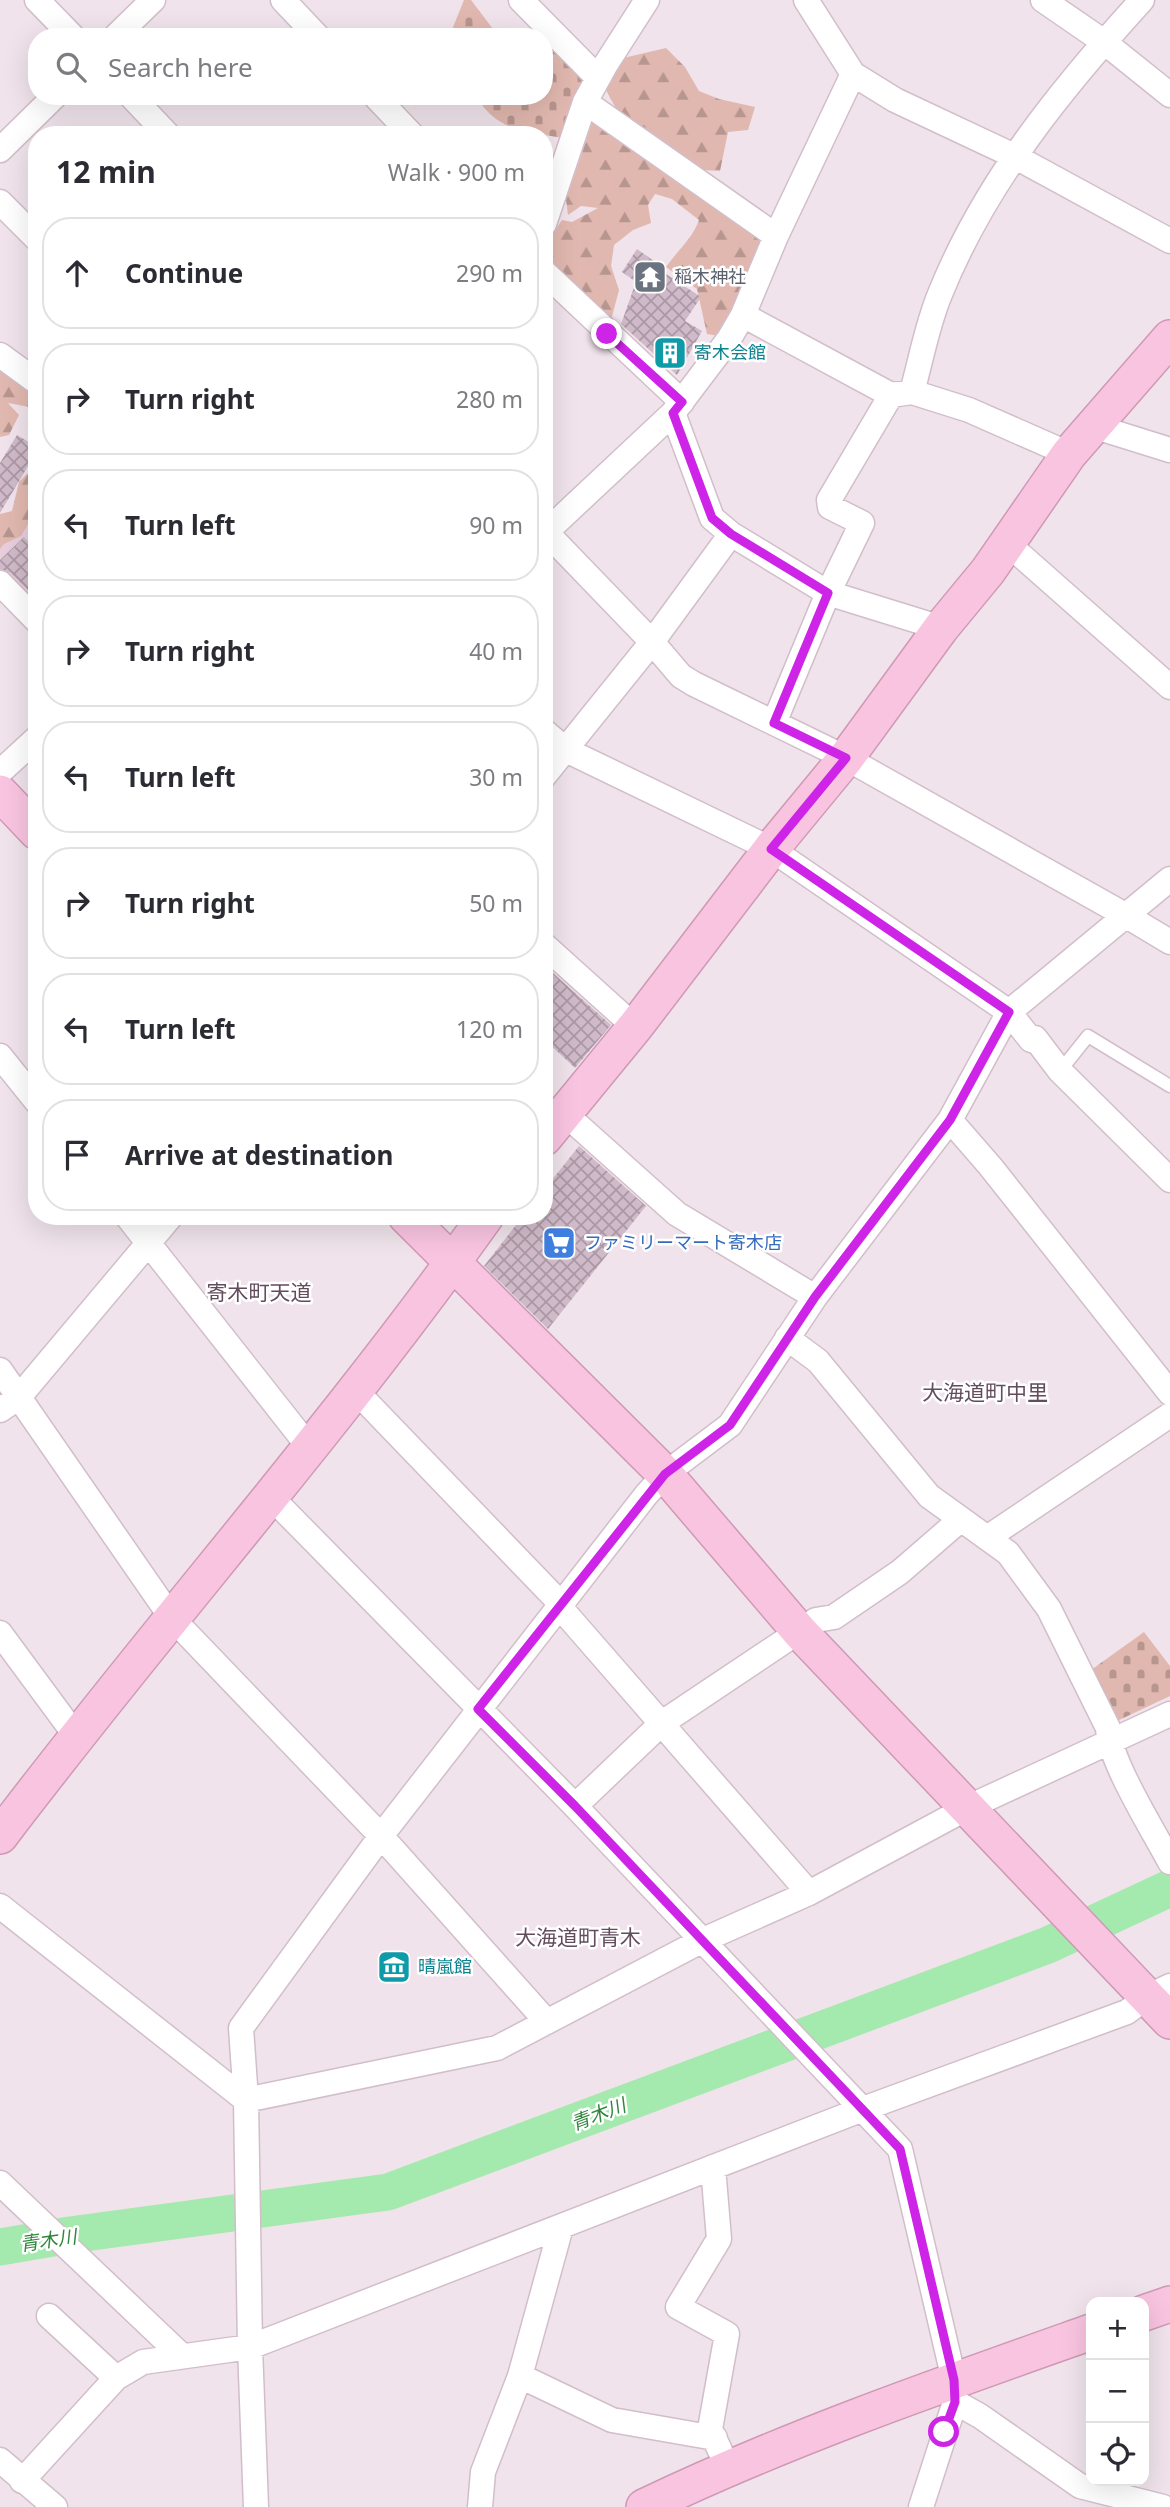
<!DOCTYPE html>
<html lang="en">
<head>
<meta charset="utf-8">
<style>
	body { margin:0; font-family:"Noto Sans","Noto Sans JP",sans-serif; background:#f2f2f3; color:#2b2b33 }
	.controls { position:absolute; right:21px; bottom:21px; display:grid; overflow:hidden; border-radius:14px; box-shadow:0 7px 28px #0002 }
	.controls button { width:63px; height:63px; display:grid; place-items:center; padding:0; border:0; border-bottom:2px solid #e1e1e2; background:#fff; color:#2b2b33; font:35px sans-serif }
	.stop { position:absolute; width:21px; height:21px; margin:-16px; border:5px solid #ce24e7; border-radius:50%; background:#fff }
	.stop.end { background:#ce24e7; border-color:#fff; box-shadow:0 2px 7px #0008 }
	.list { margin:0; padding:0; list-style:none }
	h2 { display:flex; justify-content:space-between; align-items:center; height:91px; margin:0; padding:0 28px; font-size:30px }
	h2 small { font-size:23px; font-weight:400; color:#7c7c81 }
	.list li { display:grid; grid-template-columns:46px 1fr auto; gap:21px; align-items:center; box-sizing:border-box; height:112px; margin:0 14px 14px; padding:0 14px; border:2px solid #e1e1e2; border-radius:28px }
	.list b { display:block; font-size:26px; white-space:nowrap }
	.list em { font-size:23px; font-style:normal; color:#7c7c81 }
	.icon { flex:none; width:38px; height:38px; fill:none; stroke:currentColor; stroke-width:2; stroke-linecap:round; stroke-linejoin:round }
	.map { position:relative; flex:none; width:1170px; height:2507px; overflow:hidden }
	.search { position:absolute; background:#fff; box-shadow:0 7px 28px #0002; left:28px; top:28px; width:525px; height:77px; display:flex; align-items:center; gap:18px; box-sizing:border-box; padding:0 24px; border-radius:28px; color:#7c7c81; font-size:26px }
	.panel { position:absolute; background:#fff; box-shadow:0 7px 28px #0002; left:28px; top:126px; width:525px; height:1099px; border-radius:28px }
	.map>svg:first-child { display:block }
</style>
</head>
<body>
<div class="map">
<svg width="1170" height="2507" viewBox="0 0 1170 2507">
	<defs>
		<pattern id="forest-firs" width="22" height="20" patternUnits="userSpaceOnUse" patternTransform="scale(1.75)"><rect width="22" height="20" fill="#e1b8af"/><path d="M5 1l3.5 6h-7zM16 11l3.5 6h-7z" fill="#b89690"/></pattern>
		<pattern id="cemetery-stones" width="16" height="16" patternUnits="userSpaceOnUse" patternTransform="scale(1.75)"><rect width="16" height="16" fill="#e1b8af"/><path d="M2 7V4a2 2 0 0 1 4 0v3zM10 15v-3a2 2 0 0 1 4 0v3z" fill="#b89690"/></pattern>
		<pattern id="building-cross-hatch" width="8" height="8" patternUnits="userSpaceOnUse" patternTransform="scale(1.75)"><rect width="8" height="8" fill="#d0bac9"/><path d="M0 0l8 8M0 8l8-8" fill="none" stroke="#aa98a4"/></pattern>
	</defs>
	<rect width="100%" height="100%" fill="#f0e3eb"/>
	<!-- education -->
	<path fill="#e8cedd" d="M37 506V623L0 584V541Z"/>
	<!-- forest -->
	<path fill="url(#forest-firs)" d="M666 48 685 67 699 91 719 99 755 107 748 130 728 132 720 171 702 170 652 139 646 128 622 120 604 86 619 59Z
		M593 120 767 242 719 336 707 334 697 289 666 267C677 251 693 238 699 220L672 199 655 194 648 205 651 223 633 230 614 245 611 266 619 290 610 324 544 267 551 236 562 220 572 222 598 208 581 206 568 215 566 200Z
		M0 355 37 390 35 408 8 403 19 415 9 435 0 437Z
		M37 464V519H31L21 536 4 544 0 549V514L12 511 19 482Z"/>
	<!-- cemetery -->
	<path fill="url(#cemetery-stones)" d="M464 0H471L499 37H449Z
		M544 39 586 78 563 138C526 131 497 132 476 96H544Z
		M1144 1632 1170 1666V1696L1115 1722 1091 1670Z"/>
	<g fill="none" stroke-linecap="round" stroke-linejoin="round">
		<!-- river -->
		<path stroke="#a4e9ad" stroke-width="37" d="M0 2247 70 2235 388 2192 1048 1945 1170 1888"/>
	</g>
	<!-- building -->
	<path fill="url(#building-cross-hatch)" d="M637 249 658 264 657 268 701 297 685 321 702 331 677 375 621 324 636 282 622 272Z
		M17 435 37 447V451L0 513V463Z
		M24 537 37 550V599L11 573 0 569V560Z
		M544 965 611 1025 575 1068 544 1039Z
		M579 1146 646 1206 548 1329 484 1266 523 1216H544V1190Z"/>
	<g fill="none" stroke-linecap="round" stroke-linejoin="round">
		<defs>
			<path id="lane" d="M1060 1071 1088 1036 1170 1086"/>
			<path id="street" d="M37 0 73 37
				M283 0 318 37
				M521 0 598 78
				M806 0 853 74 895 100 1014 156 1170 241
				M1043 0 1104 42 1170 95
				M115 37 153 0
				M853 74 776 236 743 315 729 339 673 413 712 518 731 534 828 593 941 628
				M131 96 168 135
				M375 96 412 135
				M585 102 776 236
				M0 150 55 96
				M0 202 37 239
				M544 224 585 102 606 64 647 0
				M544 272 682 402
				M743 315 891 395 912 392 969 410 1069 454
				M0 355 37 382
				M912 392C921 360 927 325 940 294 985 182 1062 88 1142 0
				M1093 426 1170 450
				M544 530 652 642 544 776
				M546 532 673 413
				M731 534 652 642 681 676 694 684 846 758 1125 915 1170 942
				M1008 544 1170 687
				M0 583 37 621
				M774 723 828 593 862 523 830 507 829 500 891 395
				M0 772 37 738
				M1170 879 1009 1012 1031 1040 1035 1038 1060 1071 1170 1180
				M544 945 635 1027
				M0 1056 37 1102
				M564 1113 677 1214 815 1297
				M950 1120 990 1166 1170 1393
				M127 1216 309 1447
				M787 1338 818 1361 929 1496 1008 1553 1049 1609 1108 1728C1109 1760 1153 1830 1170 1862
				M0 1370 171 1617 381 1836 547 2022
				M354 1389 561 1604
				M0 1410 19 1397 171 1216
				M270 1496 575 1806 900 2149 954 2380 955 2402 921 2507
				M987 1538 1170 1415
				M559 1606 809 1893
				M0 1633 76 1736
				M575 1806 662 1723 816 1620 834 1617 900 1572 960 1520
				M0 1906 246 2100 497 2048 701 1941 809 1893 969 1807 1170 1714
				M713 2167 719 2239 678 2307 727 2334 710 2429 729 2470
				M0 2183 182 2356
				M49 2316 116 2378
				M520 2376 612 2420 715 2438
				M955 2402 980 2416 1080 2486 1163 2507
				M0 2460 55 2507
				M22 2481 116 2378 143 2362 250 2347 863 2109 1127 2012 1147 1997 1170 1986
				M256 2507 250 2347 246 2100 241 2028 381 1836 646 1495 665 1474 730 1425 815 1297 950 1120 1009 1012 771 849 566 750 544 731
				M480 2507 483 2472 520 2376 561 2227"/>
			<path id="secondary" d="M0 793 37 832
				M544 1138 635 1027 771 849 846 758 941 628 988 571 1069 454 1170 338
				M406 1216 665 1474 800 1632 1170 2021
				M0 1836C158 1627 334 1430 486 1216
				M1144 2313 1170 2304
				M644 2507C788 2438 941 2385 1091 2332"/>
		</defs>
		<!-- lane casing -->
		<use href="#lane" stroke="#d2beca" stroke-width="15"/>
		<!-- street casing -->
		<use href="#street" stroke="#d2beca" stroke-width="27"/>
		<!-- secondary casing -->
		<use href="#secondary" stroke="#cf99b6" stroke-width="38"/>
		<!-- lane -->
		<use href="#lane" stroke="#fff" stroke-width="12"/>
		<!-- street -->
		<use href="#street" stroke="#fff" stroke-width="24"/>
		<!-- secondary -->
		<use href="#secondary" stroke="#f9c4e0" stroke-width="35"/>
	</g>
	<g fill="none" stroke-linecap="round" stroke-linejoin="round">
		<!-- route -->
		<path stroke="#ce24e7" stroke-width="9" d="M607 334 682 402 673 413 712 518 731 534 828 593 774 723 846 758 771 849 1009 1012 950 1120 815 1297 730 1425 665 1474 478 1709 575 1806 900 2149 954 2380 955 2402 944 2432"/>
	</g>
	<!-- icons -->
	<defs>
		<symbol id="temple-square" viewBox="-11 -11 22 22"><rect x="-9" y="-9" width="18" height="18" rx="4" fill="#6b7280" stroke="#fff"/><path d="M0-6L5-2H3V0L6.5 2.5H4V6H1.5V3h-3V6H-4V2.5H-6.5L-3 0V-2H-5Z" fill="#fff"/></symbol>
		<symbol id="building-square" viewBox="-11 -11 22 22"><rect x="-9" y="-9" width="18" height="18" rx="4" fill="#0f9aa8" stroke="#fff"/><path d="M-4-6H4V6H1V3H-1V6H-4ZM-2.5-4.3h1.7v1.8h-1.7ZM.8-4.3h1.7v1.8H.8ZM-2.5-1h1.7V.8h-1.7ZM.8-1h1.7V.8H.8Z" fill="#fff"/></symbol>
		<symbol id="supermarket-square" viewBox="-11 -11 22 22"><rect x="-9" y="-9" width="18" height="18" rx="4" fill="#3f7fe0" stroke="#fff"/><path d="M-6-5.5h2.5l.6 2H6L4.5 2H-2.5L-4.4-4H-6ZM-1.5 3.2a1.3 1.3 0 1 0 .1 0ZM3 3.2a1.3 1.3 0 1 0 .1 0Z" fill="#fff"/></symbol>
		<symbol id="museum-square" viewBox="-11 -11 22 22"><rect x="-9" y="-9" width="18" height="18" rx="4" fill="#0f9aa8" stroke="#fff"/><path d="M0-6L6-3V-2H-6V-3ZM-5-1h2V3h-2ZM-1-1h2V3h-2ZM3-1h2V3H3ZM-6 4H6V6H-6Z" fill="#fff"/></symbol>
	</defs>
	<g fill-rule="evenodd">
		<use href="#temple-square" x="631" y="258" width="38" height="38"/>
		<use href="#building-square" x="651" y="334" width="38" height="38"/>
		<use href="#supermarket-square" x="540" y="1224" width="38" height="38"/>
		<use href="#museum-square" x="375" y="1948" width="38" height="38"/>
	</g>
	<g text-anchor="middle" stroke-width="5" stroke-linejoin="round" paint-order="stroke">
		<!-- worship labels -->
		<g font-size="18" fill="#5b616d" stroke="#fff" text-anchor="start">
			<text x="674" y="283">稲木神社</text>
		</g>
		<!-- culture labels -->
		<g font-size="18" fill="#0d838f" stroke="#fff" text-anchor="start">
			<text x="694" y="359">寄木会館</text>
			<text x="418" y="1973">晴嵐館</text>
		</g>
		<!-- shop labels -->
		<g font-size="18" fill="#366cbe" stroke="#fff" text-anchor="start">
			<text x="584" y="1249">ファミリーマート寄木店</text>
		</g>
		<!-- water labels -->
		<g font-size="19" font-style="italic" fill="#30853c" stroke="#fff">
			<text transform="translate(598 2114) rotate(-21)" y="7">青木川</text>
			<text transform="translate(48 2240) rotate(-8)" y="7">青木川</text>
		</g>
		<!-- quarter labels -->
		<g font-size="21" fill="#634c5c" stroke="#fff">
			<text x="259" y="1300">寄木町天道</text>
			<text x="985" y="1400">大海道町中里</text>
			<text x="578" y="1945">大海道町青木</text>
		</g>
	</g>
</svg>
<div class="controls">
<button>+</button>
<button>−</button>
<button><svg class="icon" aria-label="locate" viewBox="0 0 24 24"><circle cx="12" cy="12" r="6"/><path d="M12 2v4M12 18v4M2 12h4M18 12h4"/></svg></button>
</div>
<div class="stop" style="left:944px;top:2432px"></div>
<div class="stop end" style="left:607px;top:334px"></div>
<div class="search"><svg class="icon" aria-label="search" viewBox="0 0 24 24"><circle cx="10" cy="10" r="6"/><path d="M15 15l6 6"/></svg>Search here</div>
<section class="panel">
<h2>12 min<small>Walk · 900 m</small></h2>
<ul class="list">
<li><svg class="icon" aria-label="ahead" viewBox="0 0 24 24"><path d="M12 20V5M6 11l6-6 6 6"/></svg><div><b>Continue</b></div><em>290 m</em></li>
<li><svg class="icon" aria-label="right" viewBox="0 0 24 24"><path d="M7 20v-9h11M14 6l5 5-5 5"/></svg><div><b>Turn right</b></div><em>280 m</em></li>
<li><svg class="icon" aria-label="left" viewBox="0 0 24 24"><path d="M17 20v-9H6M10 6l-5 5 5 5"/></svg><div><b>Turn left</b></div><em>90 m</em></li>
<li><svg class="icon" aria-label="right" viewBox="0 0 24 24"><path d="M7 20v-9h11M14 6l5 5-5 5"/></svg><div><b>Turn right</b></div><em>40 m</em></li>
<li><svg class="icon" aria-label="left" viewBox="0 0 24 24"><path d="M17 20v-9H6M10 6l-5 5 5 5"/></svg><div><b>Turn left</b></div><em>30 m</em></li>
<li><svg class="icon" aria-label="right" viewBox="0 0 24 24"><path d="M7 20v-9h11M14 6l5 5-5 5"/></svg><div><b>Turn right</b></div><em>50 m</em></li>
<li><svg class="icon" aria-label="left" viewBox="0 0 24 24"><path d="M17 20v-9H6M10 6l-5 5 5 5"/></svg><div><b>Turn left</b></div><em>120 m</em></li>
<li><svg class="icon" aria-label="arrive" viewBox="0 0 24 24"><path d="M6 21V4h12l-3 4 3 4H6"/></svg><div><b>Arrive at destination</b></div></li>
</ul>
</section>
</div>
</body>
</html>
